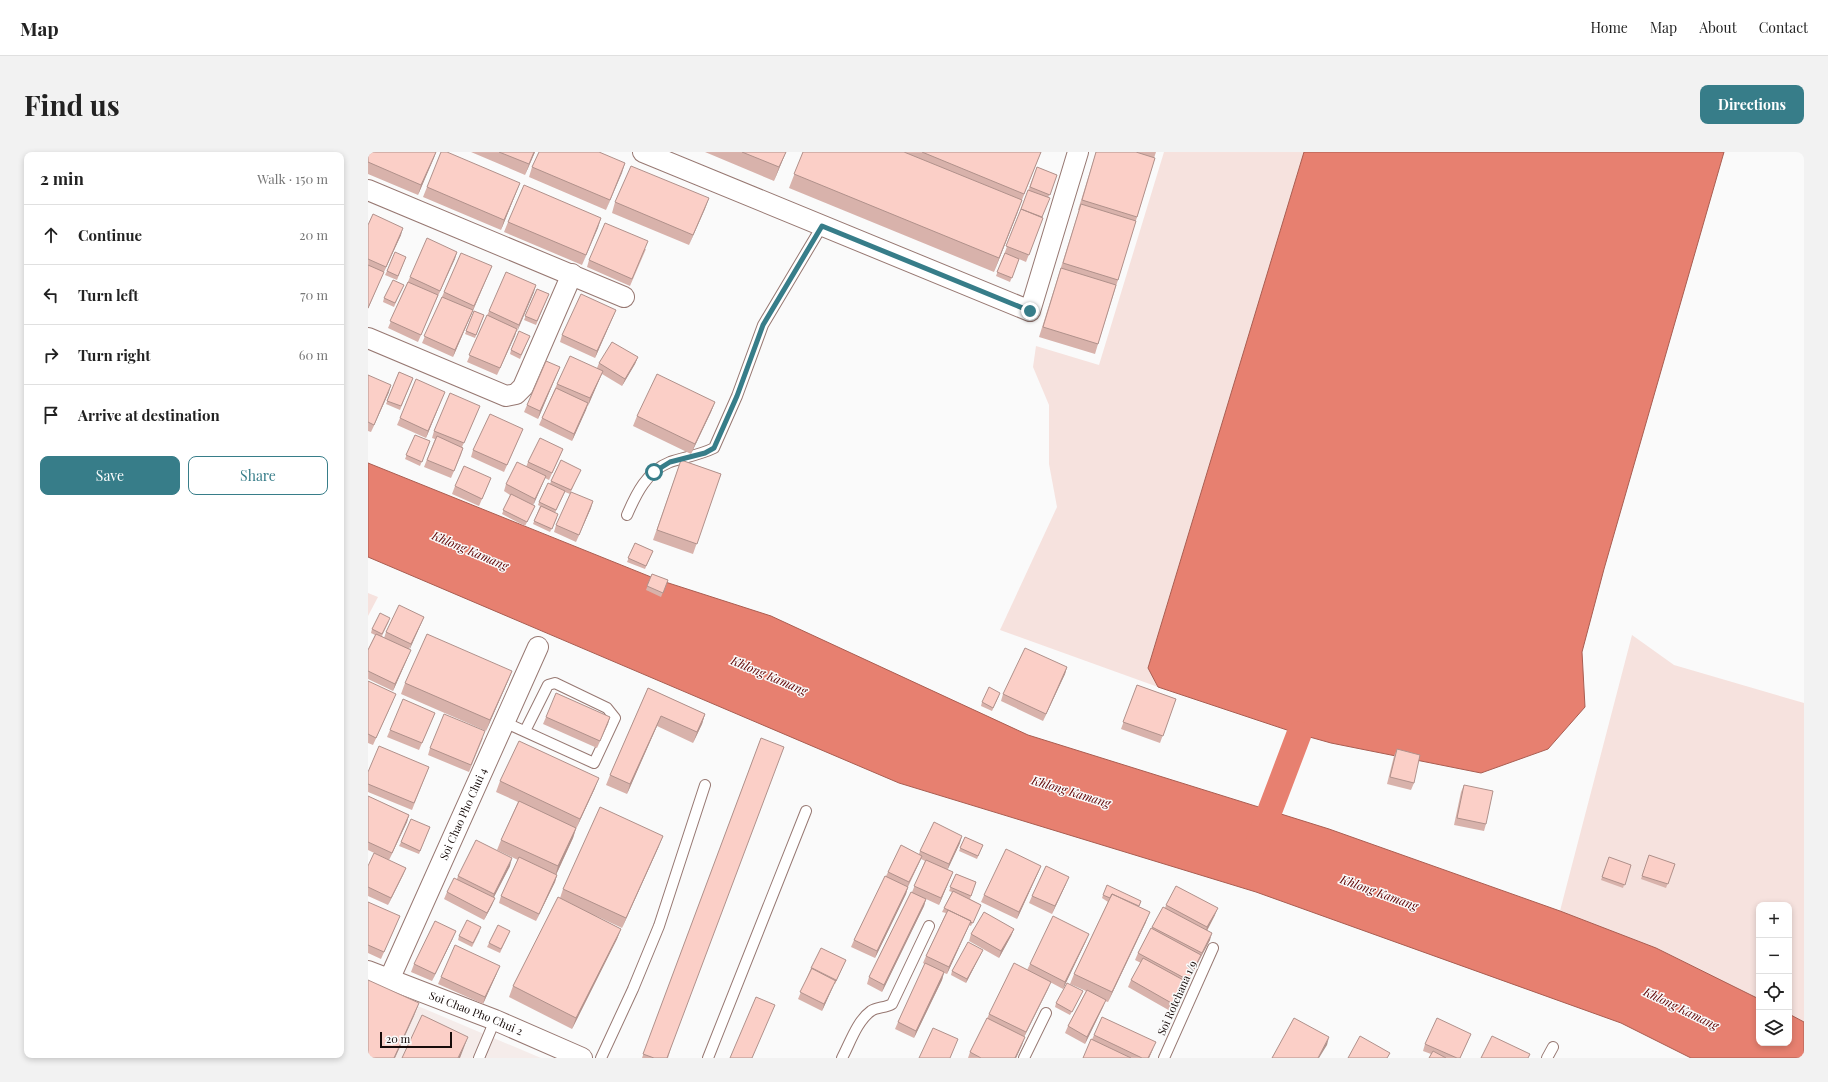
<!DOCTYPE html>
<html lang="en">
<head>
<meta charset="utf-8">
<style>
	body { margin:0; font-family:"Playfair Display",serif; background:#f2f2f2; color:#222 }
	.controls { position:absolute; right:12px; bottom:12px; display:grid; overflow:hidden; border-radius:8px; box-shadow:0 2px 6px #0003 }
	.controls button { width:36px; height:36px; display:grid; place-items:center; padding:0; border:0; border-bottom:1px solid #e0e0e0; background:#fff; color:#222; font:20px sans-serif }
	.scale { position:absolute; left:12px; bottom:10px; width:72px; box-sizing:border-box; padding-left:4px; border:2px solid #170c0a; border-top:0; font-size:11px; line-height:14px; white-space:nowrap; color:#170c0a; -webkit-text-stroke:3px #fafafa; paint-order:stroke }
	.stop { position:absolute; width:12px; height:12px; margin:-9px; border:3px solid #377d89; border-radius:50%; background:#fff }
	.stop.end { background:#377d89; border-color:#fff; box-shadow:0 1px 4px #0008 }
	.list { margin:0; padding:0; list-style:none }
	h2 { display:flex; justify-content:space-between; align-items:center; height:52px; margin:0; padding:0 16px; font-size:17px }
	h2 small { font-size:13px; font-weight:400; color:#767676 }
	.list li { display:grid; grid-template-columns:26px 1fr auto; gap:12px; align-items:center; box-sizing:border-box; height:60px; padding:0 16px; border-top:1px solid #e0e0e0 }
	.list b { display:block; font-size:15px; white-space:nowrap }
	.list em { font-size:13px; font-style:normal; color:#767676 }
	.actions { display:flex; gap:8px; padding:12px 16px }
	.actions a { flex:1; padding:9px 0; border:1px solid #377d89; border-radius:8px; text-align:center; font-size:14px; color:#377d89 }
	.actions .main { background:#377d89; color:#fff }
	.icon { flex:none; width:22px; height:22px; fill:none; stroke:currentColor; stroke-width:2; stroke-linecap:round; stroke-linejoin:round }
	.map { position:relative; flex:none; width:1436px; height:906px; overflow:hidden; border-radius:8px }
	header { display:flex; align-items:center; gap:24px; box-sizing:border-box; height:56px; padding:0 20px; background:#fff; border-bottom:1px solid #e0e0e0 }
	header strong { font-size:19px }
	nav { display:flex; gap:22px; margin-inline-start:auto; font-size:14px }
	.intro { display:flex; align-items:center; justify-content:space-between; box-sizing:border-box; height:96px; padding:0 24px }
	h1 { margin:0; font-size:28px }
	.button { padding:10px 18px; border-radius:8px; background:#377d89; color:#fff; font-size:14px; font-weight:700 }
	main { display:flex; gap:24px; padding:0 24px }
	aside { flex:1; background:#fff; border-radius:8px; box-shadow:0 2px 6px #0003 }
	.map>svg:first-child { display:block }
</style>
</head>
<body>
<header>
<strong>Map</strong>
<nav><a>Home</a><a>Map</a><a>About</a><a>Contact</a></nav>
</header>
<div class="intro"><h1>Find us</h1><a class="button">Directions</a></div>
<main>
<aside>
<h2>2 min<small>Walk · 150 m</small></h2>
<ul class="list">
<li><svg class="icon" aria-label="ahead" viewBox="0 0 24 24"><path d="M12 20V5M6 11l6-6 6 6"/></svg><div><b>Continue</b></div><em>20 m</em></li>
<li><svg class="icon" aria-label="left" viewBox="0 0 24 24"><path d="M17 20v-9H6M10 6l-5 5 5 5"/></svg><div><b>Turn left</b></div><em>70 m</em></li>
<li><svg class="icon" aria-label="right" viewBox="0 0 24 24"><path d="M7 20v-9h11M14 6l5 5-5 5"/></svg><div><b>Turn right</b></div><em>60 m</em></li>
<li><svg class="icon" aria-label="arrive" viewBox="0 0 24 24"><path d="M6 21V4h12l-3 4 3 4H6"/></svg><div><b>Arrive at destination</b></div></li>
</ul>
<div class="actions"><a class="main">Save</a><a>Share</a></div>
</aside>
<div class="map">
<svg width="1436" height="906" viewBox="0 0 1436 906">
	<rect width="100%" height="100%" fill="#fafafa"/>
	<!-- built -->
	<path fill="#f5ecea" d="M0 833 173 906H0Z"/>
	<!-- green -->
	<path fill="#f6e2de" d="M796 0H936L780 515 790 535 632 478 689 355 681 312V253L665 215 668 194 731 213Z
		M0 441 10 445 0 464Z
		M1264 483 1306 513 1436 551V870L1421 862V753H1391V847L1288 796 1192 759Z"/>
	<!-- water -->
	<path fill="#e78070" stroke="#a95d51" d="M936 0H1356L1236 417 1214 500 1217 555 1180 597 1113 621 963 591 931 582 790 535 780 516Z
		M0 311 288 427 403 464 660 583 961 677 1192 759 1288 796 1391 847V891H1421V862L1436 870V906H1323L1253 871 888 740 531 631 0 405Z"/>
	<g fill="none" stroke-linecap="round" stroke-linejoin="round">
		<!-- canal -->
		<path stroke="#e78070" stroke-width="25" d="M890 690 931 582"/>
		<defs>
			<path id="lane" d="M259 363C268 342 279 319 302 310 317 305 332 303 346 296L369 244 395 173 454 74
				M136 570 226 611 247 566 239 556 187 531 180 533 157 579
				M111 906 127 868
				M233 906 265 837 291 774 337 633
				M340 906 438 659
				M474 906C482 891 489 869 503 859 509 855 517 856 524 852L561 774
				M656 906 678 861
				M796 906 845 796
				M1179 906 1185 895"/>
			<g id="street">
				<path d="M275 0 662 159 710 0"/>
				<path d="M0 38 256 145"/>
				<path d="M0 186 138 244 148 242 155 235 204 122"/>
				<path id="s1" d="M0 819 127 868 214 906"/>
				<path id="s2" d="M21 828 170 495"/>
			</g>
		</defs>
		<!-- lane casing -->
		<use href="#lane" stroke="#977872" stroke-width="12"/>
		<!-- street casing -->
		<use href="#street" stroke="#977872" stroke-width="22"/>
		<!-- lane -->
		<use href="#lane" stroke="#fff" stroke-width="10"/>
		<!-- street -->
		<use href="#street" stroke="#fff" stroke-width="20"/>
	</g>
	<!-- wall -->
	<path fill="#d8b2ab" d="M0 0H68L50 43 0 22Z
		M103 0H167L157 23Z
		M337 0H418L406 29Z
		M435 0H673L654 48 649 62 626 120 421 36Z
		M728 0H788L786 6H787L750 128 730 192 727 202 671 185 711 58H710Z
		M257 11 238 58 161 25 164 15Z
		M669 15 689 23 680 46 674 65 675 66 658 110 651 107 642 130 628 124 653 57Z
		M152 31 133 78 55 45 59 35Z
		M341 46 321 93 244 61 247 50Z
		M233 66 214 113 136 80 140 70Z
		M0 73 33 83 15 122 0 157Z
		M278 97 262 134 219 115 221 108Z
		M89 100 50 190 20 176 42 125Z
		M38 105 29 128 17 123 19 119Z
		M124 114 85 205 54 191 76 140Z
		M34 136 26 155 15 150 16 146Z
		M169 137 181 142 168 173 156 168Z
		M166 140 129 223 99 210 121 159Z
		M248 158 227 206 192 190 194 183Z
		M106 159 116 163 107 186 97 182Z
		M162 184 152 207 142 202 143 198Z
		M270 205 267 212 254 234 234 222 204 289 171 273 189 232 229 216 231 211Z
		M192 215 170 267 156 260 159 253Z
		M31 220 45 226 32 258 18 252Z
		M0 223 21 240 3 280 0 279Z
		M74 247 58 286 29 273 32 266Z
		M347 250 343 260 323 302 265 274 269 264Z
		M109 261 94 295 95 296 93 303 83 326 56 315 67 287 64 286 66 279Z
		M155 277 136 320 103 305 105 298Z
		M47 283 62 289 52 314 37 307Z
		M195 297 192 304 181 328 177 326 165 353 167 354 157 374 134 362 142 343 136 339 138 332 158 315 160 310Z
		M313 308 353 322 325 402 285 388Z
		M211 321 202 342 197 340 187 361 189 366 182 380 165 372 172 354 170 353 171 350 182 332 183 329Z
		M123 326 111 354 84 342 87 334Z
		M223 356 208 390 186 380 188 373Z
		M267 391 285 399 277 417 259 410Z
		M284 422 300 428 293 445 278 438Z
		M56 465 53 472 41 497 40 505 25 539 0 527V498L7 483 3 481 4 477 21 469 14 484 16 486 18 480Z
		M699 515 697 522 675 569 633 549 635 542Z
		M144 519 140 529 118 579 33 542 37 531Z
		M0 529 25 549 5 593 0 591Z
		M769 533 808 547 792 591 753 577Z
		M280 536 337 562 334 572 325 591 289 574 259 642 238 633 242 623Z
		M631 544 624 559 613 554 614 550Z
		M67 561 51 598 19 585 22 578Z
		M178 565H242L229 596 175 572Z
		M115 586 101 620 60 603 62 596Z
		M393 586 300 906H274Z
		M1029 597 1046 631 1043 638 1019 632 1026 604Z
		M61 615 44 658 0 640V620Z
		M132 629 227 636 208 677 205 686 188 723H189L187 730 168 769 131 751 133 744 150 708 129 698 133 688 150 650 128 640Z
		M1096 633 1118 672 1116 679 1086 673 1093 640Z
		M0 644 41 663 39 670 21 708 0 698Z
		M62 675 51 702 31 694 33 690Z
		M597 685 615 693 609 707 591 699Z
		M592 691 579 718 585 720 571 753 558 747 556 754 514 840 499 832 501 825 544 740 557 709 553 707 540 735 538 742 507 806 483 795 486 788 520 720 551 702 552 699Z
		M291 694 254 776 224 762 253 777 249 787 204 877 141 845 145 834 192 746 195 737Z
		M1281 703 1307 712 1298 736 1273 727Z
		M1241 705 1263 713 1255 736 1233 728Z
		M0 714 38 716 35 723 20 753 0 744Z
		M142 714 125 746 124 753 116 768 76 747 79 740 89 727 90 724Z
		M673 714 670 721 649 767 613 750 616 743Z
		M588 722 608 730 602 747 613 753 603 774 601 773 579 822 576 821 574 828 546 886 527 877 530 870 557 812 555 811 558 804 578 761 574 760 584 740 581 739Z
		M698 732 684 762 661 751 664 744Z
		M735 743 771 755 778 770 740 850 737 849 735 855 717 892 697 881 700 874 718 839 702 832 706 822 740 750 734 746Z
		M0 750 29 771 13 807 0 801Z
		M798 753 847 763 839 779 842 788 819 832 817 837 804 860 760 835 763 828 773 811 767 808 770 801 784 775 797 756Z
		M646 777 643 784 631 806 601 789 603 782Z
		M112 779 104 795 90 788 91 784Z
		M142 779 132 801 119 795 121 791Z
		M85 786 64 829 43 820 46 812Z
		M718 789 695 837 682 830 680 837 656 885 654 893 648 906H600L602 900 618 869 621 862 659 818 662 812Z
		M615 798 598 831 583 823 584 819Z
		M478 808 467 832H466L454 859 430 847 443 816Z
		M129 821 115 852 70 832 73 825Z
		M715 839 702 863 687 855 688 851Z
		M726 883 785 897 781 906H715Z
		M1100 889 1092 906H1061L1063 902 1055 899 1057 892Z"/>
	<!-- shaded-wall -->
	<path fill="#b0918b" d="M68 0 66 6 50 43 53 33Z
		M166 0H167L157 23 161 12Z
		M418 0 406 29 411 15Z
		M257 11 254 21 238 58 242 48Z
		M152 31 148 41 133 78 136 68Z
		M341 46 337 57 321 93 325 83Z
		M654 48 649 62 626 120 631 106Z
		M233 66 230 76 214 113 218 103Z
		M35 76 33 83 15 122 18 115Z
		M89 100 87 107 69 146 72 139Z
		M124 114 85 205 87 198Z
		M168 133 166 140 149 180 151 173Z
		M248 158 245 165 227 206 229 199Z
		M149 177 147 184 129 223 132 216Z
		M270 205 267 212 254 234 257 227Z
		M192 215 189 222 170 267 172 259Z
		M235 219 220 254 222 246Z
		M23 233 21 240 3 280 6 273Z
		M77 240 74 247 58 286 60 279Z
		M347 250 343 260 323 302 327 292Z
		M220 251 218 258 204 289 206 282Z
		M178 324 175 331 165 354 167 347Z
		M225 349 223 356 208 390 211 383Z
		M56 465 53 472 41 499 43 492Z
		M43 498 40 505 25 539 27 532Z
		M699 515 697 522 675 569 678 562Z
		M144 519 140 529 118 579 122 568Z
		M337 562 334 572 325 591 329 580Z
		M293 564 289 574 259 642 262 632Z
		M242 565 240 572 229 596 232 589Z
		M231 626 227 636 208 677 212 667Z
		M41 663 39 670 21 708 24 701Z
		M208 676 205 686 187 725 190 714Z
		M295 684 291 694 254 776 258 766Z
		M594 684 592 691 579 719 581 712Z
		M554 704 551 711 538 737 541 730Z
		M144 706 142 714 124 749 126 742Z
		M673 714 670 721 649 767 651 760Z
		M38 716 35 723 20 753 23 746Z
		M585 720 582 727 571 753 573 746Z
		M189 723 187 730 168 769 171 762Z
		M701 725 698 732 684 762 687 754Z
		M540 735 538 742 507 806 509 799Z
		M127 746 124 753 116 768 119 761Z
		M558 747 556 754 514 840 516 833Z
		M850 756 847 763 837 782 839 775Z
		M782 760 778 770 740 850 744 840Z
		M603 769 600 776 579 822 581 815Z
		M253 777 249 787 204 877 208 866Z
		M646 777 643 784 631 806 633 799Z
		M88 779 85 786 64 829 67 822Z
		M844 781 842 788 831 808 834 801Z
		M721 782 718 789 695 837 697 830Z
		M615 798 613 802 598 831 599 827Z
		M833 803 830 810 819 832 817 837 804 860 807 853Z
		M132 814 129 821 115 852 117 845Z
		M576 820 574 828 546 886 548 879Z
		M468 828 465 835 454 859 456 852Z
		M683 830 680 837 655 887 658 880Z
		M738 848 735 855 717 892 719 885Z
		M51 851 46 864 27 906H26Z
		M100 885 92 906H90Z
		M657 885 654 893 648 906H647Z
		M961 885 959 893 951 906H950Z
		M788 890 781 906H780Z"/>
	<!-- building -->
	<path fill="#fbcfc7" stroke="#b0918b" d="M0 0H68L53 33 0 10Z
		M73 0H79L152 31 136 68 59 35Z
		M131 0H166L161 12Z
		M171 0H231L257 11 242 48 164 15Z
		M374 0H418L411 15Z
		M435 0H536L654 48 631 106 426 22Z
		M554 0H673L656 42Z
		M728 0H768L787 6 769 65 714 48Z
		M263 14 341 46 325 83 247 50Z
		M669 15 689 23 682 43 662 35Z
		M156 33 233 66 218 103 140 70Z
		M660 38 682 46 674 65 653 57Z
		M713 52 768 69 750 128 695 111Z
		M653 57 675 66 661 103 638 94Z
		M5 62 35 76 18 115 0 107V73Z
		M237 71 280 89 264 127 221 108Z
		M59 86 89 100 72 139 42 125Z
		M27 100 38 105 30 124 19 119Z
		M93 101 124 114 106 154 76 140Z
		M637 101 651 107 644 126 629 120Z
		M0 113 16 120 0 156Z
		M693 116 748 133 730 192 675 175Z
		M138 120 168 133 151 173 121 159Z
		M25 128 36 133 27 151 16 146Z
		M40 130 70 143 53 183 22 169Z
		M169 137 181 142 169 169 157 164Z
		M213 142 248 158 229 199 194 183Z
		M74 145 105 158 87 198 56 184Z
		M106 159 116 163 108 183 98 179Z
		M119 163 149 177 132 216 101 203Z
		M151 179 162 184 153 203 143 198Z
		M244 190 270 205 257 227 231 211Z
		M202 204 235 219 222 246 189 232Z
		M178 209 192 215 172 259 159 253Z
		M31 220 45 226 33 254 19 249Z
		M289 222 347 250 327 292 269 264Z
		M0 223 23 233 6 273 0 270Z
		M48 227 77 240 60 279 32 266Z
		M188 236 220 251 206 282 174 266Z
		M82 241 112 254 96 291 66 279Z
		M122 262 155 277 139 313 105 298Z
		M47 283 62 289 54 310 38 303Z
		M69 284 95 296 86 319 59 308Z
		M172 286 195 297 184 321 160 310Z
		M193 308 213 318 203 338 183 329Z
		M313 308 353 322 329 392 289 378Z
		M149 310 178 324 167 347 138 332Z
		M96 314 123 326 114 347 87 334Z
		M180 331 197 339 188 358 171 350Z
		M203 340 225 349 211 383 188 373Z
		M143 342 167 354 159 370 135 358Z
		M173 354 190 362 184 377 166 369Z
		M267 391 285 399 278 414 260 406Z
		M284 422 300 428 295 441 279 434Z
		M31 453 56 465 43 492 18 480Z
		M12 461 22 466 14 482 4 477Z
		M8 482 43 498 27 532 0 519V498Z
		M59 482 144 519 122 568 37 531Z
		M657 496 699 515 678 562 635 542Z
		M0 529 28 542 8 586 0 582Z
		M769 533 808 547 795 584 755 570Z
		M621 535 632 541 625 556 614 550Z
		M280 536 337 562 329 580 293 564 262 632 242 623Z
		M188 541 242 565 232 589 178 565Z
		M35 547 67 561 54 591 22 578Z
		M76 562 117 579 103 613 62 596Z
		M393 586 416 595 299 906H286L275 902Z
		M151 589 231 626 212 667 132 629Z
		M11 594 61 615 46 651 0 632V620Z
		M1029 597 1052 603 1046 631 1022 625Z
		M1096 633 1125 639 1118 672 1089 666Z
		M0 644 41 663 24 701 0 690Z
		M151 649 208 676 190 714 133 688Z
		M232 655 295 684 258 766 195 737Z
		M43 667 62 675 52 699 33 690Z
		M566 670 594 684 581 712 552 699Z
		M597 685 615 693 610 704 592 696Z
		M108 688 144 706 126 742 90 724Z
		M533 693 554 704 541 730 520 720Z
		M638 697 673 714 651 760 616 743Z
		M6 701 38 716 23 746 0 735V714Z
		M1281 703 1307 712 1300 732 1274 724Z
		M151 705 189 723 171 762 133 744Z
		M1241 705 1263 713 1257 733 1234 725Z
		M558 708 585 720 573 746 546 734Z
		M678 714 701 725 687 754 664 744Z
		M588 722 608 730 603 744 582 735Z
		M517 724 540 735 509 799 486 788Z
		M86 726 127 746 119 761 79 740Z
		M739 733 773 749 771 754 744 742 742 746 735 743Z
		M808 734 850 756 839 775 798 753Z
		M585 739 613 753 605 771 602 770 603 769 576 756Z
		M543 740 558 747 516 833 501 825Z
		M744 742 782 760 744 840 706 822Z
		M190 745 253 777 208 866 145 834Z
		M0 750 32 764 16 800 0 793Z
		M795 755 844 781 834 801 784 775Z
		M580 758 603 769 581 815 558 804Z
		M616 760 646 777 633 799 603 782Z
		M685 764 721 782 697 830 662 812Z
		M99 768 113 775 105 791 91 784Z
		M67 769 88 779 67 822 46 812Z
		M130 773 142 779 133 797 121 791Z
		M783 776 833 803 820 828 770 801Z
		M600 790 615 798 599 827 584 819Z
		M87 793 132 814 117 845 73 825Z
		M453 796 478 808 468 829 443 816Z
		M775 806 819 830 807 853 763 828Z
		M557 811 576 820 548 879 530 870Z
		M646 811 683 830 658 880 621 862Z
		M444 816 468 828 456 852 432 840Z
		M0 828 51 851 26 906H0Z
		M699 831 715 839 704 860 688 851Z
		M719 838 738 848 719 885 700 874Z
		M388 845 407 853 384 906H362Z
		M54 863 100 885 90 906H34Z
		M734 865 788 890 780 906H774L726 883Z
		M619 866 657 885 647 906H613L602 900Z
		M926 866 961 885 950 906H904Z
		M1069 866 1103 882 1092 906H1089L1057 892Z
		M565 876 590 887 582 906H551Z
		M992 884 1022 901 1019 906H980Z
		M1124 884 1162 902 1160 906H1113Z
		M723 887 763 906H715Z
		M1065 899 1078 906H1061Z"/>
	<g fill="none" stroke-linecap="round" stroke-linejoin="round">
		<!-- route -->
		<path stroke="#377d89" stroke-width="5" d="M286 320 302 310 337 301 346 296 369 244 395 173 454 74 662 159"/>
	</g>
	<g text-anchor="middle" stroke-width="3" stroke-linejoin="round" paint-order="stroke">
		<!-- street labels -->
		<g font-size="11" fill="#170c0a" stroke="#fafafa">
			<text dy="4" stroke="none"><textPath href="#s2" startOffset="182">Soi Chao Pho Chui 4</textPath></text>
			<text transform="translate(809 846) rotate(-66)" y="4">Soi Rotchana 1/9</text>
			<text dy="4" stroke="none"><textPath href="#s1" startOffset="116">Soi Chao Pho Chui 2</textPath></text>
		</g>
		<!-- water labels -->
		<g font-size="12" font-style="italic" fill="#5f0000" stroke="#fafafa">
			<text transform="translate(102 399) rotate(23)" y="4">Khlong Kamang</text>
			<text transform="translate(401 524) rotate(23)" y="4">Khlong Kamang</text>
			<text transform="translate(703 640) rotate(17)" y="4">Khlong Kamang</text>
			<text transform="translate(1011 741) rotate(20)" y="4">Khlong Kamang</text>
			<text transform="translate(1313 857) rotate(26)" y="4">Khlong Kamang</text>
		</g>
	</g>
</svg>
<div class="controls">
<button>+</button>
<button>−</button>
<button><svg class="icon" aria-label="locate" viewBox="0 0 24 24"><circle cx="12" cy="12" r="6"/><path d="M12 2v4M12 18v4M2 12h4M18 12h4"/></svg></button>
<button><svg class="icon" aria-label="layers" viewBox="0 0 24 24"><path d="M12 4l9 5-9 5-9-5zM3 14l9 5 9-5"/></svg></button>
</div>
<div class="scale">20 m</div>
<div class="stop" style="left:286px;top:320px"></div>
<div class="stop end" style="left:662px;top:159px"></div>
</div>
</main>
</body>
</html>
